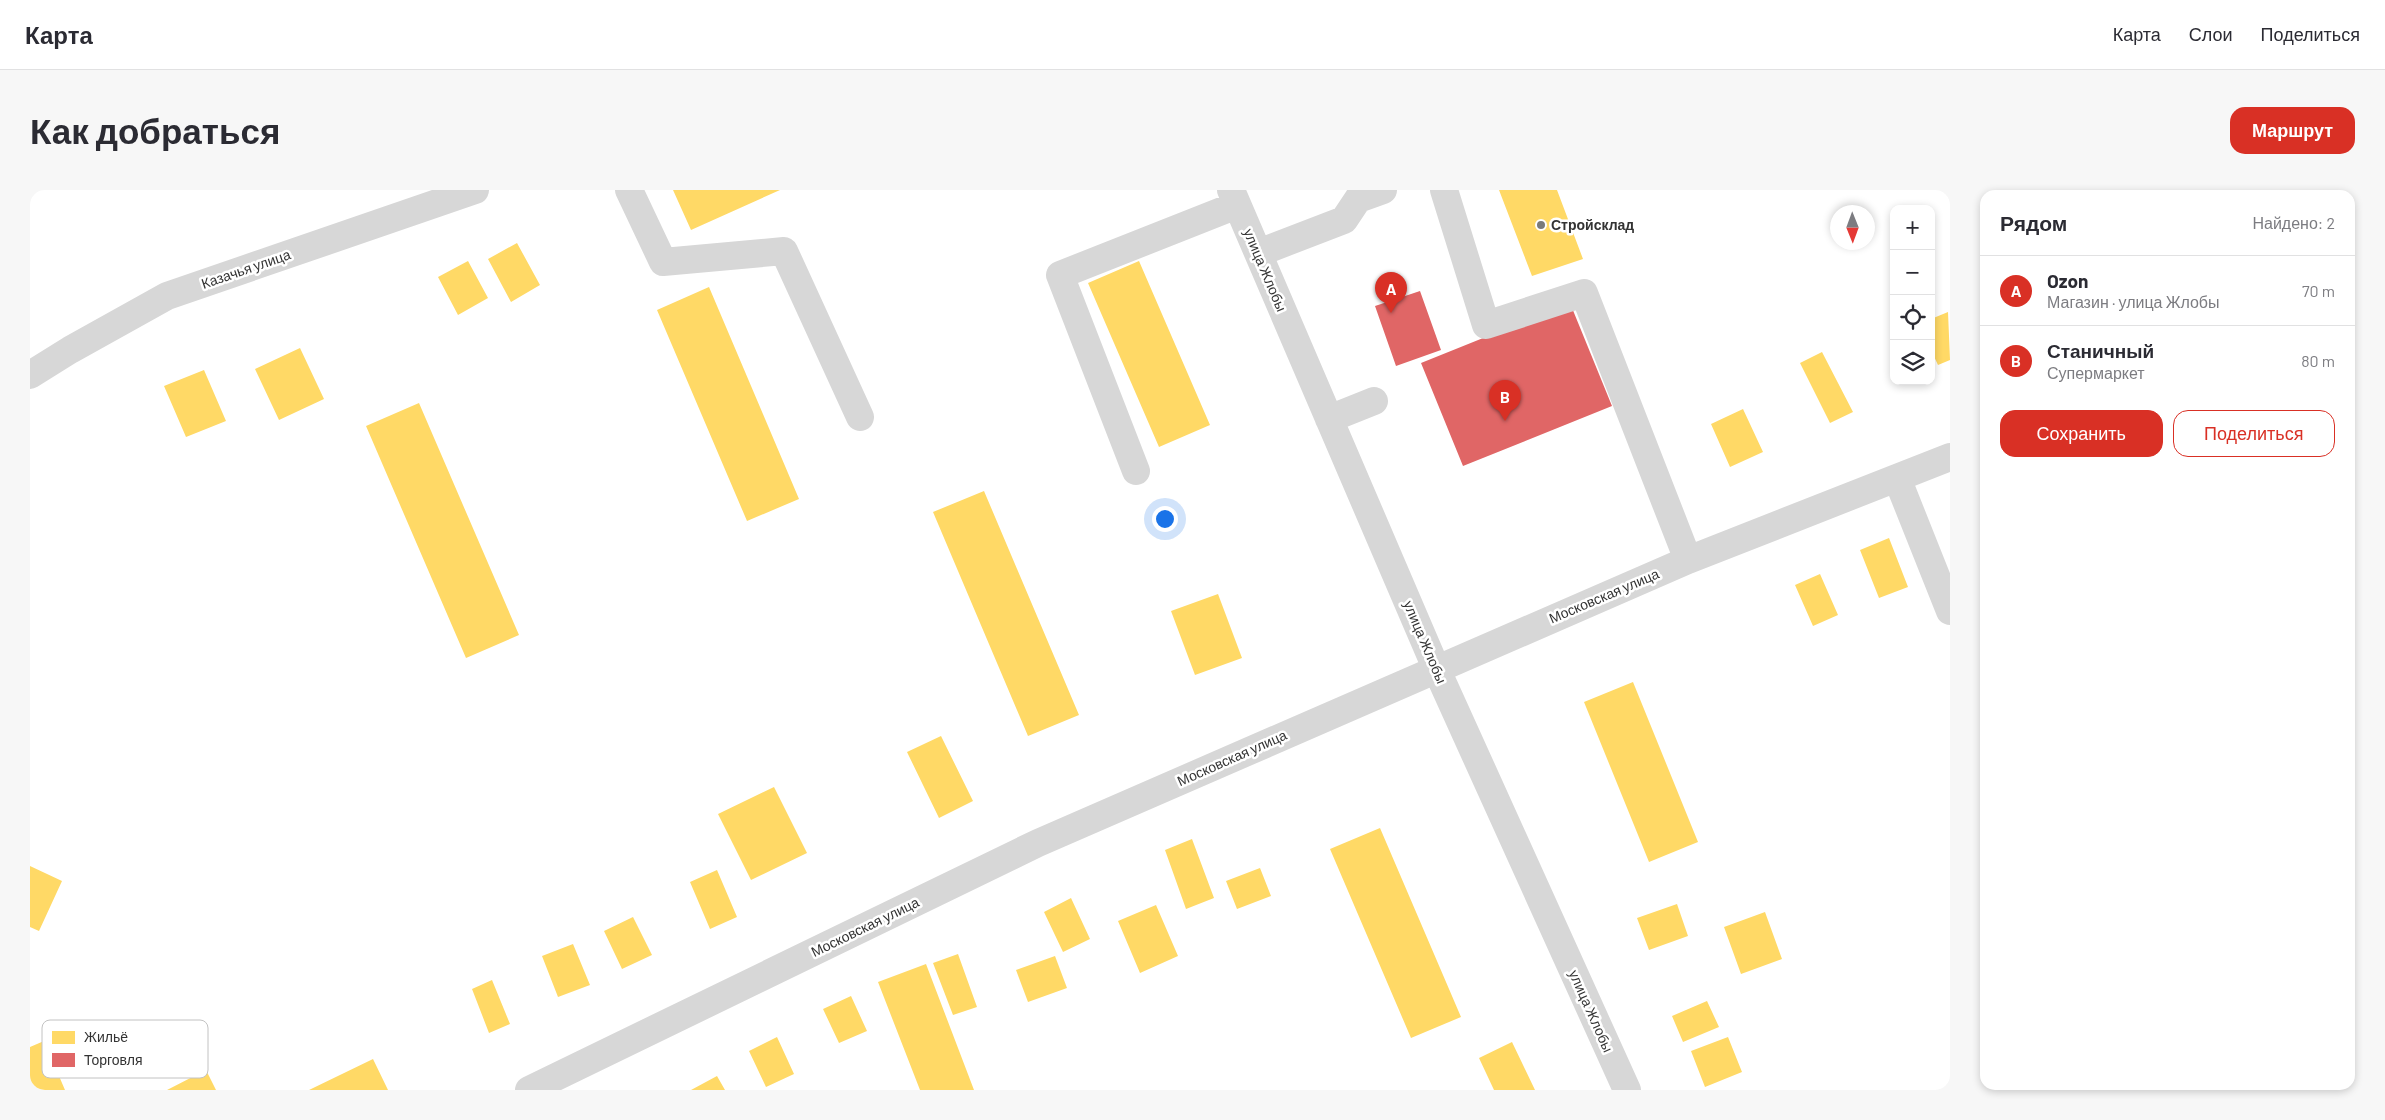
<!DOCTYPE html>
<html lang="ru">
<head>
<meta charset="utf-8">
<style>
	body { margin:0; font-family:Barlow,sans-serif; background:#f7f7f7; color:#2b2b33 }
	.controls { position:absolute; right:15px; top:15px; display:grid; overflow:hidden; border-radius:10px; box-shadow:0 2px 8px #0003 }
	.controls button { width:45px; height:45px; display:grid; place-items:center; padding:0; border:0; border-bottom:1px solid #e1e1e2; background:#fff; color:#2b2b33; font:25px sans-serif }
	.compass { position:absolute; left:1800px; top:15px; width:45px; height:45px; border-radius:50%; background:#fff; box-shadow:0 2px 8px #0003; rotate:179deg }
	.you { position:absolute; left:1134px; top:328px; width:18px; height:18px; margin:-12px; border:4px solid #fff; border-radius:50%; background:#1a73e8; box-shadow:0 0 0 8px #1a73e833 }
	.badge { display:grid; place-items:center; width:32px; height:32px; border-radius:50%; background:#d93025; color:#fff; font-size:16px; font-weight:700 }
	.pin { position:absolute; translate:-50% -41px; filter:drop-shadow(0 1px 2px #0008) }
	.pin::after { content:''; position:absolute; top:26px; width:18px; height:15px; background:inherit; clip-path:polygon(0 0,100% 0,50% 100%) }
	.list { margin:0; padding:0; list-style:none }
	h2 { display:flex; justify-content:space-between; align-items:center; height:65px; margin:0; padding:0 20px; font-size:21px }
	h2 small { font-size:16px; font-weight:400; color:#7c7c81 }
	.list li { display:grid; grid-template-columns:32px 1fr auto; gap:15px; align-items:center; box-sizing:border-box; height:70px; padding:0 20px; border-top:1px solid #e1e1e2 }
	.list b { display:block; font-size:19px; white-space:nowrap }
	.list p { margin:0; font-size:16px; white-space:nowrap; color:#7c7c81 }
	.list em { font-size:16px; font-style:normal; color:#7c7c81 }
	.actions { display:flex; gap:10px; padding:15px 20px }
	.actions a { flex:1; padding:11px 0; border:1px solid #d93025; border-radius:15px; text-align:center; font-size:18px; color:#d93025 }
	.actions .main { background:#d93025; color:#fff }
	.icon { flex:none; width:28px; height:28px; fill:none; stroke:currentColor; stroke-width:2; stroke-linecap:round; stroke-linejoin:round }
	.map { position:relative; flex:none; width:1920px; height:900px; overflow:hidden; border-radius:15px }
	header { display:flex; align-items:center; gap:30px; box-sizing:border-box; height:70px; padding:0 25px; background:#fff; border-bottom:1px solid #e1e1e2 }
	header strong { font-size:24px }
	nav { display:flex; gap:28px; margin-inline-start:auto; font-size:18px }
	.intro { display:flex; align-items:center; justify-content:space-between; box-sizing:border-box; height:120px; padding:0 30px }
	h1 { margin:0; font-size:35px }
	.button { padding:12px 22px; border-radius:15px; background:#d93025; color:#fff; font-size:18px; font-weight:700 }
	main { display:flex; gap:30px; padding:0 30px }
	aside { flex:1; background:#fff; border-radius:15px; box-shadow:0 2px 8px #0003 }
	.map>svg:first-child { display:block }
</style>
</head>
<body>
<header>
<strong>Карта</strong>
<nav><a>Карта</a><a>Слои</a><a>Поделиться</a></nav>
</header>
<div class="intro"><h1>Как добраться</h1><a class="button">Маршрут</a></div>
<main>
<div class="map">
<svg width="1920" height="900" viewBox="0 0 1920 900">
	<rect width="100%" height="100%" fill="#fff"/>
	<!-- homes -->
	<path fill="#ffd966" d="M643 0H750L661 40Z
		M1469 0H1527L1553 69 1502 86Z
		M487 53 510 95 481 112 458 69Z
		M438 71 458 108 428 125 408 87Z
		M1109 71 1180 235 1129 257 1058 93Z
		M679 97 769 309 717 331 627 120Z
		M1918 122 1920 170 1908 175 1901 160V129Z
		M270 158 294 209 249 230 225 179Z
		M1792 162 1823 222 1800 233 1770 173Z
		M174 180 196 231 156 247 134 196Z
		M389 213 489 445 436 468 336 236Z
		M1713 219 1733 262 1700 277 1681 234Z
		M954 301 1049 525 998 546 903 322Z
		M1859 348 1878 397 1849 408 1830 360Z
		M1790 384 1808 425 1783 436 1765 395Z
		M1188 404 1212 468 1165 485 1141 421Z
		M1603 492 1668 652 1619 672 1554 512Z
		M911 546 943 611 909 628 877 562Z
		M744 597 777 663 721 690 688 624Z
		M1350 638 1431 827 1381 848 1300 659Z
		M1162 649 1184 708 1156 719 1135 660Z
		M0 676 32 691 9 741 0 737Z
		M1230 678 1241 706 1207 719 1196 691Z
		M687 680 707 727 680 739 660 692Z
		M1041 708 1060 749 1033 762 1014 722Z
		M1647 714 1658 746 1619 760 1607 728Z
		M1126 715 1148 766 1110 783 1088 731Z
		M1735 722 1752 769 1711 784 1694 737Z
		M603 727 622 765 592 779 574 741Z
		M543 754 560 795 528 807 512 766Z
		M928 764 947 817 923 825 903 773Z
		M1025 766 1037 798 998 812 986 780Z
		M896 774 944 900H890L848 792Z
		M462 790 480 834 459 843 442 799Z
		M821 806 837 841 809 853 793 819Z
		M1677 811 1689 837 1653 852 1642 826Z
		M747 847 764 884 736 897 719 861Z
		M1698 847 1712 882 1675 897 1661 861Z
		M14 851 35 900H0V857Z
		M1482 852 1505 900H1464L1449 868Z
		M343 869 358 900H279Z
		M176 880 186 900H137Z
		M687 886 695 900H661Z"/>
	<!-- shops -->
	<path fill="#e06666" d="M1390 101 1411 160 1366 176 1345 116Z
		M1540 113 1582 216 1433 276 1391 173Z"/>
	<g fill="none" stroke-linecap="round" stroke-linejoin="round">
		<!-- minor -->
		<path stroke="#d7d7d7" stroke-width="28" d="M599 0 633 72 754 61 830 227
			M1201 0 1406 478 1597 900
			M1414 0 1456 135 1554 103 1658 370
			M1228 63 1314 30 1328 9 1353 0
			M0 185 40 160 137 106 445 0
			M1299 229 1344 211
			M1106 281 1030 85 1207 15
			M1867 288 1920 421
			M499 900 1008 653 1658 370 1920 267"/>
	</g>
	<!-- markers -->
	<circle fill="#7a7a7a" stroke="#fff" stroke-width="2" cx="1511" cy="35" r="5"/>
	<g text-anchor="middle" stroke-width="5" stroke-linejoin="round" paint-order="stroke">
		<!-- poi labels -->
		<g font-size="14" font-weight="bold" fill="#333" stroke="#fff" text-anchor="start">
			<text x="1521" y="40">Стройсклад</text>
		</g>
		<!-- street labels -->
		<g font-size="14" fill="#333" stroke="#fff">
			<text transform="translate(216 79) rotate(-19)" y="5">Казачья улица</text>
			<text transform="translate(1235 80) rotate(67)" y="5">улица Жлобы</text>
			<text transform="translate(1574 406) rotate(-23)" y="5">Московская улица</text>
			<text transform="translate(1395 452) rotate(67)" y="5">улица Жлобы</text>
			<text transform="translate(1202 568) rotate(-24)" y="5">Московская улица</text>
			<text transform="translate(835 737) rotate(-26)" y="5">Московская улица</text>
			<text transform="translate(1561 821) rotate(66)" y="5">улица Жлобы</text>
		</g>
	</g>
	<!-- legend -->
	<rect x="12" y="830" width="166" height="58" rx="8" fill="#fff" stroke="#c2c2c2" stroke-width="1"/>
	<rect x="22" y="841" width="23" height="13" fill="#ffd966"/>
	<rect x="22" y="863" width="23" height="14" fill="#e06666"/>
	<g font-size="14" fill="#333">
		<text x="54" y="852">Жильё</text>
		<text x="54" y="875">Торговля</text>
	</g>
</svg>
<div class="controls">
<button>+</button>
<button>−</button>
<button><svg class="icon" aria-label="locate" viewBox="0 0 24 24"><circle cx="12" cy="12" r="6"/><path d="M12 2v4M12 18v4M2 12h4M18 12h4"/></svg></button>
<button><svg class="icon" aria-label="layers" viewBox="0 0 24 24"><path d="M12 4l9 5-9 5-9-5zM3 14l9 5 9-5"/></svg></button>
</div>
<svg class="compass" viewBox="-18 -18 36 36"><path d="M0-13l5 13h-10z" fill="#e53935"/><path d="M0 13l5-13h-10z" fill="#7c7c81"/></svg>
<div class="you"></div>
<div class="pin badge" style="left:1361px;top:123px">A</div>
<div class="pin badge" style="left:1475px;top:231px">B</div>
</div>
<aside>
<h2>Рядом<small>Найдено: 2</small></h2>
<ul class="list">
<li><span class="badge">A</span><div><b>Ozon</b><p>Магазин · улица Жлобы</p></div><em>70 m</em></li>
<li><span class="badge">B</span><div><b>Станичный</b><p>Супермаркет</p></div><em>80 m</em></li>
</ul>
<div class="actions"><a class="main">Сохранить</a><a>Поделиться</a></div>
</aside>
</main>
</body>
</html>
